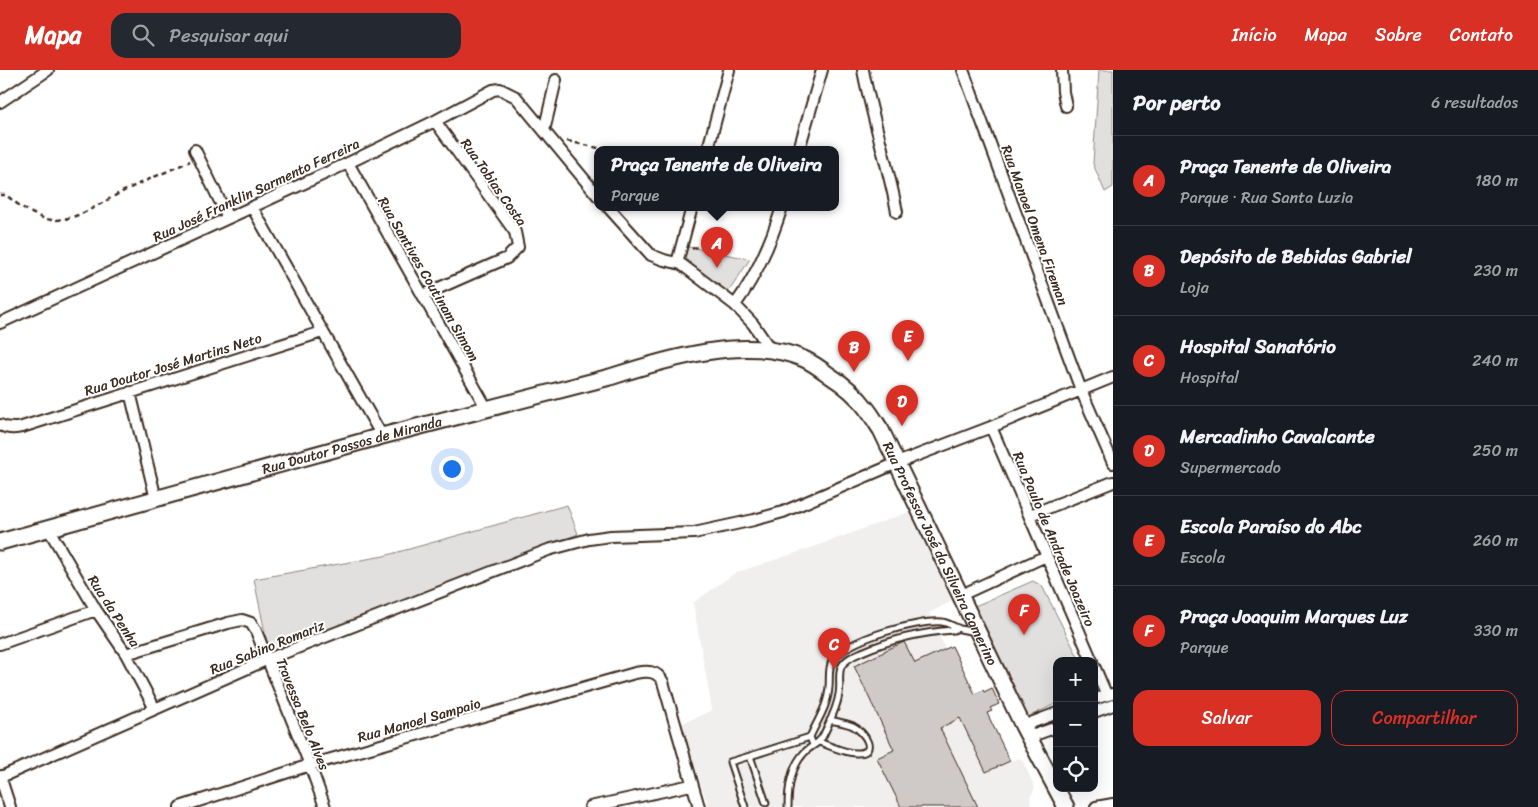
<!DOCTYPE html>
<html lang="pt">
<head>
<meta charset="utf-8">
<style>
	body { margin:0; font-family:Sriracha,sans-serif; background:#242831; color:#f1f3f6 }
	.controls { position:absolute; right:15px; bottom:15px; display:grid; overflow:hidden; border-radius:10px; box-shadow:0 5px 20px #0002 }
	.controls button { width:45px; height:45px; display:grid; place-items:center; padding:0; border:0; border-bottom:1px solid #363941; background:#171b24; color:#f1f3f6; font:25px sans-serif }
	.you { position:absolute; left:451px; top:398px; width:18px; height:18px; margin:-12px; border:4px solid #fff; border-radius:50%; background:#1a73e8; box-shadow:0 0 0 8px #1a73e833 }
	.badge { display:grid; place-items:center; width:32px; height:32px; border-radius:50%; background:#d93025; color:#fff; font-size:16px; font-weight:700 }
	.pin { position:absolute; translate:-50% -41px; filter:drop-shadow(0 1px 2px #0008) }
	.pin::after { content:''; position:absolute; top:26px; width:18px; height:15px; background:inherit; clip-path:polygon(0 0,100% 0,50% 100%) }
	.popup { position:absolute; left:594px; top:76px; width:245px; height:65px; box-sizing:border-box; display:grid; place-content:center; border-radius:10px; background:#171b24; filter:drop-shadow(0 1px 4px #0005); font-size:16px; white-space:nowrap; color:#9ea1a6 }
	.popup b { font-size:19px; color:#f1f3f6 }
	.popup::after { content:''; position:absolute; left:50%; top:100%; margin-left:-10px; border:10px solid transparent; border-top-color:#171b24 }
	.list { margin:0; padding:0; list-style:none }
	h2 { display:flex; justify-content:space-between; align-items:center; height:65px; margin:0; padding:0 20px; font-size:21px }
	h2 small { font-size:16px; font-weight:400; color:#9ea1a6 }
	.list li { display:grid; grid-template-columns:32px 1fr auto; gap:15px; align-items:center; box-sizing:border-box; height:90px; padding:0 20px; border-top:1px solid #363941 }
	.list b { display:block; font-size:19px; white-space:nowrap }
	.list p { margin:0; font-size:16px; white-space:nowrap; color:#9ea1a6 }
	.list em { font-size:16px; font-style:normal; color:#9ea1a6 }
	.actions { display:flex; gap:10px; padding:15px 20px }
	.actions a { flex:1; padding:11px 0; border:1px solid #d93025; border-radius:15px; text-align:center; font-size:18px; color:#d93025 }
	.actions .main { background:#d93025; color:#fff }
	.icon { flex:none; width:28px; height:28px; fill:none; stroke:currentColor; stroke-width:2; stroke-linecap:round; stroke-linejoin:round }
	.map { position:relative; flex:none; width:1113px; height:737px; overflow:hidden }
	header { display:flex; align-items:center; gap:30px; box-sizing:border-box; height:70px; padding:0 25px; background:#d93025; color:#fff }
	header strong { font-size:24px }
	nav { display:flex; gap:28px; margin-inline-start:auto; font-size:18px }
	.search { width:350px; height:45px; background:#242831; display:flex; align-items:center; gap:12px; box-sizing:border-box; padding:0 18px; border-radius:15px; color:#9ea1a6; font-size:19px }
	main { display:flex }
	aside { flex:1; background:#171b24 }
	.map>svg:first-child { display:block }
</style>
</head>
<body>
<header>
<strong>Mapa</strong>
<div class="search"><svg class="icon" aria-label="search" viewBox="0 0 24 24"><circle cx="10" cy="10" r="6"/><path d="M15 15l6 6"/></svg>Pesquisar aqui</div>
<nav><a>Início</a><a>Mapa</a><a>Sobre</a><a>Contato</a></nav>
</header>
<main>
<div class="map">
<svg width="1113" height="737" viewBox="0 0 1113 737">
	<rect width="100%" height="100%" fill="#fff"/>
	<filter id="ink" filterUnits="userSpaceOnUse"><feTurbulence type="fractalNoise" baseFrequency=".02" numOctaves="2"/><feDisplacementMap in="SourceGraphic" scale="10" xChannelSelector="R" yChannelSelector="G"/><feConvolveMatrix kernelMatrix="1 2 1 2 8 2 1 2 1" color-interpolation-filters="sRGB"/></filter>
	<g filter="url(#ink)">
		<!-- built -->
		<path fill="#f1efee" d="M909 442 952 531 929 543 945 578 952 576 975 623 983 620 984 622 992 618 999 634 991 638 992 641 987 644 1010 691 1019 688 1023 691 1035 718 1030 727 1031 737H709L679 655 712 640 693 533 735 503 808 479Z"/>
		<!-- green -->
		<path fill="#e2e0de" stroke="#8e857e" d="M1099 0H1113V117L1105 122 1093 94Z
			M684 176 750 189 726 226 679 188Z
			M567 435 578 464 270 587 254 509 384 486Z
			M1033 511 1042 516 1080 591H1057V633L1022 650 968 539Z"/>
		<!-- building -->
		<path fill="#cfcac7" stroke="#3b2a1e" d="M904 572 915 593 952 576 975 624 983 620 984 622 992 618 999 634 990 638 992 641 987 643 1010 691 986 702 960 648 940 658 978 737H901L877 688 894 680 854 596 884 582V581Z"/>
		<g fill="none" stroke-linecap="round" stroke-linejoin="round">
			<defs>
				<path id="lane" d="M819 672C831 676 844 683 856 683 879 684 865 662 853 656 846 653 838 652 830 650
					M813 675 810 667C817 651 828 636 829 617 830 609 828 598 832 591 846 569 917 550 942 552 949 553 954 557 960 559 965 560 970 561 975 562
					M766 733 750 686 810 667
					M745 737 730 692 750 686
					M788 737C788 720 791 697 804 683 810 676 818 675 823 666 829 653 837 639 839 624 841 616 838 605 841 597 845 589 855 585 862 582 892 569 922 562 954 560L958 558"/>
				<path id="street" d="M863 0C872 48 888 94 897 142
					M963 0 1081 320 1113 393
					M1062 0 1063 22 1066 36
					M0 32 48 0
					M544 61 556 10
					M708 79 729 0
					M799 79 822 0
					M195 80 228 148
					M348 93 487 339
					M252 137 382 366
					M608 137 651 185 664 190 681 194 735 235 753 254 770 279
					M677 193 692 137
					M423 225 507 188 518 177 515 162 435 51
					M735 235C757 205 771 172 782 137
					M0 253 348 93 435 51 493 20 500 19 516 27 598 126
					M130 322 156 429
					M0 355C8 359 14 359 22 357L322 262
					M991 357 1092 591
					M1030 445 1113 412
					M48 458 96 540 126 584 155 639
					M959 526 1046 486
					M0 574 96 540
					M126 584 228 553 242 550 251 553 256 561 310 695 325 737
					M1094 596 1106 624
					M1094 629 1112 624
					M1094 642 1113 635
					M1023 656 1057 643
					M1029 667 1057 657
					M0 706 10 737
					M1 707 266 590 548 480 589 469 611 466 694 463 754 450 783 442 897 393 991 357 1113 307
					M180 737 310 695 635 603C647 601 657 600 663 612L699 737
					M590 737 691 715
					M1096 737 1113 734"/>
				<g id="secondary">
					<path id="s1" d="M0 472 382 366 610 307C666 289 747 264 804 289 813 293 821 299 829 305 843 314 856 324 866 338 872 345 876 353 881 360L1023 656 1066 737"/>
				</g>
			</defs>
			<!-- lane casing -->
			<use href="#lane" stroke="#3b2a1e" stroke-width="9"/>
			<!-- street casing -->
			<use href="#street" stroke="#3b2a1e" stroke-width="14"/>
			<!-- secondary casing -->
			<use href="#secondary" stroke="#3b2a1e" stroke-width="19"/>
			<!-- path -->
			<path stroke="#3b2a1e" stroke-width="2.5" stroke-dasharray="5 4" stroke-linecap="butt" d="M567 71 603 79
				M0 125H6C18 135 37 149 53 150 78 150 99 134 120 123 143 111 167 102 190 91
				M692 179C701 174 708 175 718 180"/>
			<!-- lane -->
			<use href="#lane" stroke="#fff" stroke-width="5"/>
			<!-- street -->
			<use href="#street" stroke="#fff" stroke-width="10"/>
			<!-- secondary -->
			<use href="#secondary" stroke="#fff" stroke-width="15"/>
		</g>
	</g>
	<g text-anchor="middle" stroke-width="4" stroke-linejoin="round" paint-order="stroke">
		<!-- street labels -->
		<g font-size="14" fill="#3b2a1e" stroke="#fff">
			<text transform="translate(494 112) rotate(55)" y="5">Rua Tobias Costa</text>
			<text transform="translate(256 120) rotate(-25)" y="5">Rua José Franklin Sarmento Ferreira</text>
			<text transform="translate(1035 155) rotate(70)" y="5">Rua Manoel Omena Fireman</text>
			<text transform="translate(429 209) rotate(60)" y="5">Rua Santives Coutinam Simom</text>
			<text transform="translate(173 294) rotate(-17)" y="5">Rua Doutor José Martins Neto</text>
			<text dy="5" stroke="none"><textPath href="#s1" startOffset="365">Rua Doutor Passos de Miranda</textPath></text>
			<text transform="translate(1054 469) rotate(67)" y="5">Rua Paulo de Andrade Joazeiro</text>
			<text dy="5" stroke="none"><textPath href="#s1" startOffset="1074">Rua Professor José da Silveira Camerino</textPath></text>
			<text transform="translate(114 541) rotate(57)" y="5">Rua da Penha</text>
			<text transform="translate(267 577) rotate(-22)" y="5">Rua Sabino Romariz</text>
			<text transform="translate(303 644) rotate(68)" y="5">Travessa Belo Alves</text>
			<text transform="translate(419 650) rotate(-16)" y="5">Rua Manoel Sampaio</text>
		</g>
	</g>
</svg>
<div class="controls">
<button>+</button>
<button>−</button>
<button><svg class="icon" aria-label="locate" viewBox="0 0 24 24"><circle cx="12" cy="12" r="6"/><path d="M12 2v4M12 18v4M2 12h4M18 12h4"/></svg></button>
</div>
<div class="you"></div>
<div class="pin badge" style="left:717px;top:198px">A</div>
<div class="popup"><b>Praça Tenente de Oliveira</b>Parque</div>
<div class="pin badge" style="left:854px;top:302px">B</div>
<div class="pin badge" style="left:834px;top:599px">C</div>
<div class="pin badge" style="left:902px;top:356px">D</div>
<div class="pin badge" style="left:908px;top:291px">E</div>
<div class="pin badge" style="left:1024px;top:565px">F</div>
</div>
<aside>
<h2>Por perto<small>6 resultados</small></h2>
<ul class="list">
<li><span class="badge">A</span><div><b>Praça Tenente de Oliveira</b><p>Parque · Rua Santa Luzia</p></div><em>180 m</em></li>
<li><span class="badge">B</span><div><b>Depósito de Bebidas Gabriel</b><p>Loja</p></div><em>230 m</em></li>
<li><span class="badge">C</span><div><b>Hospital Sanatório</b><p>Hospital</p></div><em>240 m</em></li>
<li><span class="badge">D</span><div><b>Mercadinho Cavalcante</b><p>Supermercado</p></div><em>250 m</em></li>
<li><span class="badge">E</span><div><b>Escola Paraíso do Abc</b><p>Escola</p></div><em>260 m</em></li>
<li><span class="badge">F</span><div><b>Praça Joaquim Marques Luz</b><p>Parque</p></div><em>330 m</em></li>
</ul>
<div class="actions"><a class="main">Salvar</a><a>Compartilhar</a></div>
</aside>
</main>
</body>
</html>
